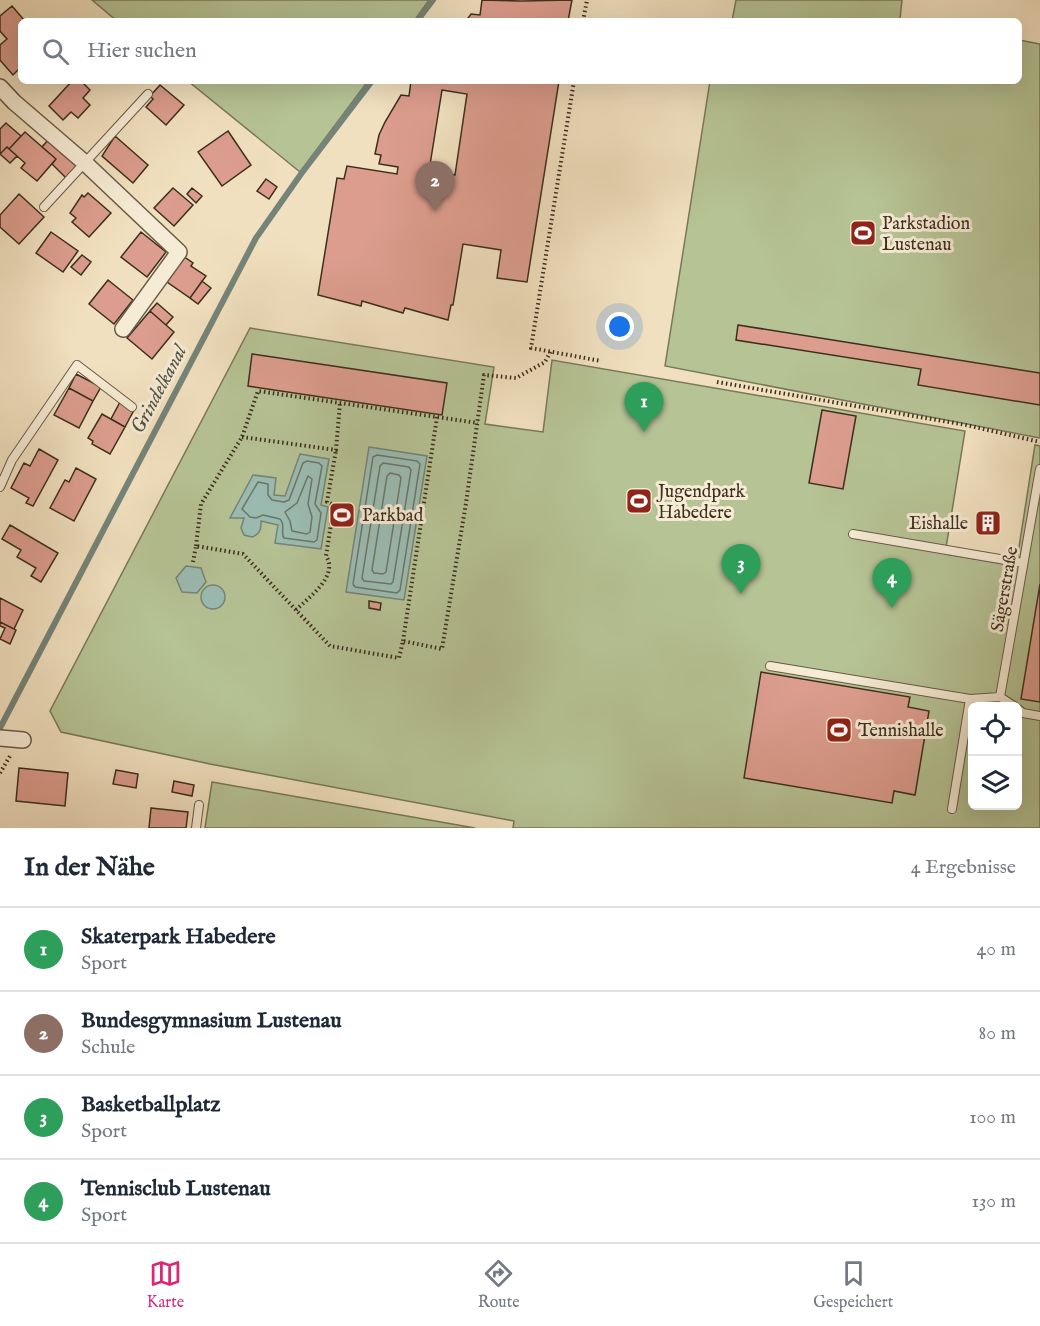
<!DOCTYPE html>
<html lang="de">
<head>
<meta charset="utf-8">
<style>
	body { margin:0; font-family:"IM FELL English",serif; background:#f6f6f7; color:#1f2937 }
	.controls { position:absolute; right:18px; bottom:18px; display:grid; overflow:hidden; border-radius:9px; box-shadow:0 6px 24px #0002 }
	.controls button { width:54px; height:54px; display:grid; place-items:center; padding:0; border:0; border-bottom:2px solid #e0e1e3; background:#fff; color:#1f2937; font:30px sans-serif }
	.you { position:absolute; left:620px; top:327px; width:21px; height:21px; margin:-15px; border:4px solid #fff; border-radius:50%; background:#1a73e8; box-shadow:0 0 0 9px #1a73e833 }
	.badge { display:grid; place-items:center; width:39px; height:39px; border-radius:50%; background:#db2777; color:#fff; font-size:20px; font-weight:700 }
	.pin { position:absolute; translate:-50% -50px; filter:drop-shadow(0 2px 3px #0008) }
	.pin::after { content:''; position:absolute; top:32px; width:21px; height:18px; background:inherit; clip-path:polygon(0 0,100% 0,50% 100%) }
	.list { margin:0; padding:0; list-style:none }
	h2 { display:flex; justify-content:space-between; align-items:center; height:78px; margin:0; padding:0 24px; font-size:26px }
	h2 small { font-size:20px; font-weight:400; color:#747a83 }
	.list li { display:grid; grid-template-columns:39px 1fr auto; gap:18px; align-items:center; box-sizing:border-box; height:84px; padding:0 24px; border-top:2px solid #e0e1e3 }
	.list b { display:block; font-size:22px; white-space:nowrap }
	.list p { margin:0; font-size:20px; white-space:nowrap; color:#747a83 }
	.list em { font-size:20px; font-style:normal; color:#747a83 }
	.icon { flex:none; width:33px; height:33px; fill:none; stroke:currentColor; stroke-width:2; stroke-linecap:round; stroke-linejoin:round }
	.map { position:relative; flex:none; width:1040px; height:828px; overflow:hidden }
	.search { position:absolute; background:#fff; box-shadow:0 6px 24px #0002; left:18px; right:18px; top:18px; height:66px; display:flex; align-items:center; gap:15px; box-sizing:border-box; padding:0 21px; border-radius:9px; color:#747a83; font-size:22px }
	.sheet { height:414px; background:#fff }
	nav { display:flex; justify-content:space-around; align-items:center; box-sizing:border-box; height:84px; border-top:2px solid #e0e1e3; background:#fff; font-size:16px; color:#747a83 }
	nav a { display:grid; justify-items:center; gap:3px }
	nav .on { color:#db2777 }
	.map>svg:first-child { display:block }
</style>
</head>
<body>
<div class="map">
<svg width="1040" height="828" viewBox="0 0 1040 828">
	<rect width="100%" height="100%" fill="#f1e0bf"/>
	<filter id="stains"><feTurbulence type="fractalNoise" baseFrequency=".00333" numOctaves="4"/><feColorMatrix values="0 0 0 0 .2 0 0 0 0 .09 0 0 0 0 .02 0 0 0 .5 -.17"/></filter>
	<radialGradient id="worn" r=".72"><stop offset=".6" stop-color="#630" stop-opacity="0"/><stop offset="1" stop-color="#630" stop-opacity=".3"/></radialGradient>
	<!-- green -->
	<path fill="#b6c395" stroke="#797859" stroke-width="1.5" fill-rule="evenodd" d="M92 0H429L414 21H117Z
		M736 0H902L900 19 913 21H732Z
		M1019 40 1040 44V438L665 366 710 81H1019Z
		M188 81H368L300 172Z
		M250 328 494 367 485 424 543 432 552 360 965 431 945 554 1016 566 1035 445 1040 446V828H513L514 821 210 764 61 732 50 711ZM972 706H1018V806H972Z
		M212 782 475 828H205Z"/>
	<!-- water -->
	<path fill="#9bbdb4" stroke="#758478" stroke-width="1.5" d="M369 447 427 456 404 600 346 592Z
		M300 454 329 459 321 505 328 507 321 549 275 543 278 525 261 521C261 528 261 534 252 537L244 535 241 528 244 518H230L253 475 276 478 274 495 285 496Z
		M186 566 201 568 206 582 197 593 182 592 176 578Z
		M201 597a12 12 0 1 1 24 0a12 12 0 1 1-24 0Z"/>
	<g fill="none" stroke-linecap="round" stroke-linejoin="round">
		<!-- shore -->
		<path stroke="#6c7668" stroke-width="1.5" d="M377 455 417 461 420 464 400 590 397 593 355 587 353 584 373 457Z
			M307 461 319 463 322 466 315 504 321 513 317 540 314 542 284 538C280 532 286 525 280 519L263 515 256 518 250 517 242 509 258 482 268 484V495L272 500 284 502 289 500 303 463Z
			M383 463 409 467 411 470 393 582 391 584 364 581 362 578 380 466Z
			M390 473 399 475 401 478 386 572 383 574 374 573 372 570 387 476Z
			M308 476 312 479 308 504 312 517 310 532 307 534 292 531 290 521 285 512 297 503Z"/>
		<!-- stream -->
		<path stroke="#758478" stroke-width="6" d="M417 21 433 0
			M0 728 256 238 301 174 372 81"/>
	</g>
	<!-- building -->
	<path fill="#dc9d8e" stroke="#3c2e1d" stroke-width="1.5" fill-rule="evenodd" d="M482 0 522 1 572 0 568 21H466L471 14 480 15Z
		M12 6 25 21H21V67L13 75 0 60V45L7 39 0 31V16Z
		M72 81H81L90 90 83 98 90 105 78 118 71 112 63 120 49 106Z
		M411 81H559L527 282 497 278 501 250 463 244 453 305H451L448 320 405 308 403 313 362 301 361 306 318 295 337 178 344 179 347 166 397 174 398 167 379 164 381 155 375 154 379 135 385 122 401 95 409 96ZM442 90 467 94 455 175 429 171Z
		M160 85 184 105 166 125 146 107 153 99 150 96Z
		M6 123 21 136 9 149 7 147 0 154V129Z
		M228 131 251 165 222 186 198 152Z
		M25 132 56 159 37 181 21 168 25 163 9 149Z
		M115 136 148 165 133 183 102 156Z
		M48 140 77 166 66 178 52 164 56 159 42 147Z
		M7 147 17 156 10 163 0 154Z
		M266 179 277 187 269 199 257 191Z
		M173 188 193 205 174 226 154 208Z
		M192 188 202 196 196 203 187 194Z
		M88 193 111 213 89 237 72 222 76 218 70 213 82 195 84 197Z
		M19 194 44 217 19 244 0 227V215Z
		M51 232 78 251 63 272 36 253Z
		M141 232 166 252 147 277 121 257Z
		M82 255 91 262 81 275 71 267Z
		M183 256 193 263 191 266 206 276 190 298 167 282Z
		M108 280 133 300 114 324 89 304Z
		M202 281 211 288 198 304 190 298Z
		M157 303 173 317 166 325 150 311Z
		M150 311 174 332 152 359 127 338Z
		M738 325 1040 373V405L918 385 921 369 736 340Z
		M252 354 447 383 442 415 248 386Z
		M76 374 101 387 93 401 69 388Z
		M69 388 93 401 79 428 54 415Z
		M120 402 134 410 125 427 111 419Z
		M822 410 856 416 843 489 809 483Z
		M102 414 125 427 110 454 92 444 93 441 88 438Z
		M39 449 58 460 33 506 26 503 29 498 11 488 24 463 30 466Z
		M76 468 96 479 74 521 50 508 65 480 69 482Z
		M983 514 997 516 993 533 979 530Z
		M10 525 58 553 41 582 31 576 36 568 17 557 21 550 2 539Z
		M1040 584V702L1021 699Z
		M0 598 23 610 14 629 0 622Z
		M369 601 381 603 380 610 369 608Z
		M0 622 16 630 10 644 0 639 5 628 0 626Z
		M761 672 910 697 908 707 929 711 915 795 894 791 892 803 744 778Z
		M19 768 68 773 65 806 16 801Z
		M116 770 138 774 136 788 113 784Z
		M174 781 194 785 192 796 172 792Z
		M151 808 188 812 186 828H149Z"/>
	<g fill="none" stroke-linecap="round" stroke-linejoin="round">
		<defs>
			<path id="service" d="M44 207 148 94
				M0 487 12 460 77 365 132 407
				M853 534 1023 563
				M770 666 970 699 1000 697
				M1014 706 1000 697 1040 469
				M1018 709 1023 713 1040 716
				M952 809 970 699
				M196 828 199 805"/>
			<path id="minor" d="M0 87 14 102 85 163 179 252 123 329
				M0 738 23 740"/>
		</defs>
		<!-- service casing -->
		<use href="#service" stroke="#695a46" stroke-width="10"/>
		<!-- minor casing -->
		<use href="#minor" stroke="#695a46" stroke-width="18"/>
		<!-- path -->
		<path stroke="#3c2e1d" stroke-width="4" stroke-dasharray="1.5 3" stroke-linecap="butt" d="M583 21 587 0
			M574 81 531 348 601 361
			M717 382 966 425 1040 442
			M242 437 336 450 340 403
			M196 546 201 504 242 437 258 391 478 423
			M193 562 196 546 243 554 330 646 399 658 403 641 442 649 466 503 484 375 516 378 545 362 551 351
			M296 610C309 597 339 576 326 556L334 505 327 502 336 450
			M403 641 437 417
			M0 773 10 756"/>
		<!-- service -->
		<use href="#service" stroke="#f6ebd5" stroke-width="8"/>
		<!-- minor -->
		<use href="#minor" stroke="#f6ebd5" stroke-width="15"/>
	</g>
	<!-- icons -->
	<defs>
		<symbol id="stadium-square" viewBox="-11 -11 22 22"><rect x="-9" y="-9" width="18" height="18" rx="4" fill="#8f2418" stroke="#f6ebd5"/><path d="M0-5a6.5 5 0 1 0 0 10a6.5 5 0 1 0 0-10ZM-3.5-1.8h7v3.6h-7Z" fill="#fff"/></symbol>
		<symbol id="building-square" viewBox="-11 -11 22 22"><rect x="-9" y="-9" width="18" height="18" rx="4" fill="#8f2418" stroke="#f6ebd5"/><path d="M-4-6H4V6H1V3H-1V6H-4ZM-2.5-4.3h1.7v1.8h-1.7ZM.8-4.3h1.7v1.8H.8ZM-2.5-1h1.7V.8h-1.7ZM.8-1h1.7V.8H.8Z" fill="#fff"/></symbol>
	</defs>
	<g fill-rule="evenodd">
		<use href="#stadium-square" x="848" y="218" width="30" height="30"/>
		<use href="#stadium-square" x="624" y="486" width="30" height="30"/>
		<use href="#stadium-square" x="327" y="500" width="30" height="30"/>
		<use href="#building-square" x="973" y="508" width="30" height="30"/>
		<use href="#stadium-square" x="824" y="715" width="30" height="30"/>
	</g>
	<g text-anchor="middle" stroke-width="6" stroke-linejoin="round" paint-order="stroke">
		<!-- poi labels -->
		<g font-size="18" fill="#3c2e1d" stroke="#f6ebd5" text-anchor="start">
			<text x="882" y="229">Parkstadion<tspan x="882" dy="21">Lustenau</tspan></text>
			<text x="658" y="497">Jugendpark<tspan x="658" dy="21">Habedere</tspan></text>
			<text x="362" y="521">Parkbad</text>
			<text x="968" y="529" text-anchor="end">Eishalle</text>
			<text x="858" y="736">Tennishalle</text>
		</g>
		<!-- street labels -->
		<g font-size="18" fill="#3c2e1d" stroke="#f6ebd5">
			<text transform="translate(1004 589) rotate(-80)" y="6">Sägerstraße</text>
		</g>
		<!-- water labels -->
		<g font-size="20" font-style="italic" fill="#545243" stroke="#f6ebd5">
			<text transform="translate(158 389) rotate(-62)" y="7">Grindelkanal</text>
		</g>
	</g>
	<rect width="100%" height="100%" filter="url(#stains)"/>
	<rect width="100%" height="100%" fill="url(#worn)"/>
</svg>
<div class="controls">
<button><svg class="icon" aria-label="locate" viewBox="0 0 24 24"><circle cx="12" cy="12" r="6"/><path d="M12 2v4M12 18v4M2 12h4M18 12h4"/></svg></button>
<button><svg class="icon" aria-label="layers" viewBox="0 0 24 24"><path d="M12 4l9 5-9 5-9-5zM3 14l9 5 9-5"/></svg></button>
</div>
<div class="you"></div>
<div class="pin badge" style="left:644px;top:432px;background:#2e9e5b">1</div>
<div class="pin badge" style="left:435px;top:211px;background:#8d6e63">2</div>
<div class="pin badge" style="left:741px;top:594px;background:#2e9e5b">3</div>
<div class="pin badge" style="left:892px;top:608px;background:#2e9e5b">4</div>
<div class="search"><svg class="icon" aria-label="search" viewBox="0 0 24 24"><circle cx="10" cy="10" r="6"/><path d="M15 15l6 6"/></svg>Hier suchen</div>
</div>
<section class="sheet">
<h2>In der Nähe<small>4 Ergebnisse</small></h2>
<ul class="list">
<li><span class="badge" style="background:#2e9e5b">1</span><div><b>Skaterpark Habedere</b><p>Sport</p></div><em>40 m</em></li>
<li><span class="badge" style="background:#8d6e63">2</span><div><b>Bundesgymnasium Lustenau</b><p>Schule</p></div><em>80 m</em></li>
<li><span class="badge" style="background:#2e9e5b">3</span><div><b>Basketballplatz</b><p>Sport</p></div><em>100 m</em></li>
<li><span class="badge" style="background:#2e9e5b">4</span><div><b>Tennisclub Lustenau</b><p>Sport</p></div><em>130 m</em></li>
</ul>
</section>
<nav>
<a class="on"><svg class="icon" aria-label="map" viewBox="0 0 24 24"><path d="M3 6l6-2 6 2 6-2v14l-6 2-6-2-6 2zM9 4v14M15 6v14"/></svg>Karte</a>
<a><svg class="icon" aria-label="directions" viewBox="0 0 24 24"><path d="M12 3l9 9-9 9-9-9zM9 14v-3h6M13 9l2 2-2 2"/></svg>Route</a>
<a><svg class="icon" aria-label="saved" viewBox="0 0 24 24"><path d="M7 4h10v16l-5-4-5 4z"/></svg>Gespeichert</a>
</nav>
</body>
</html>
